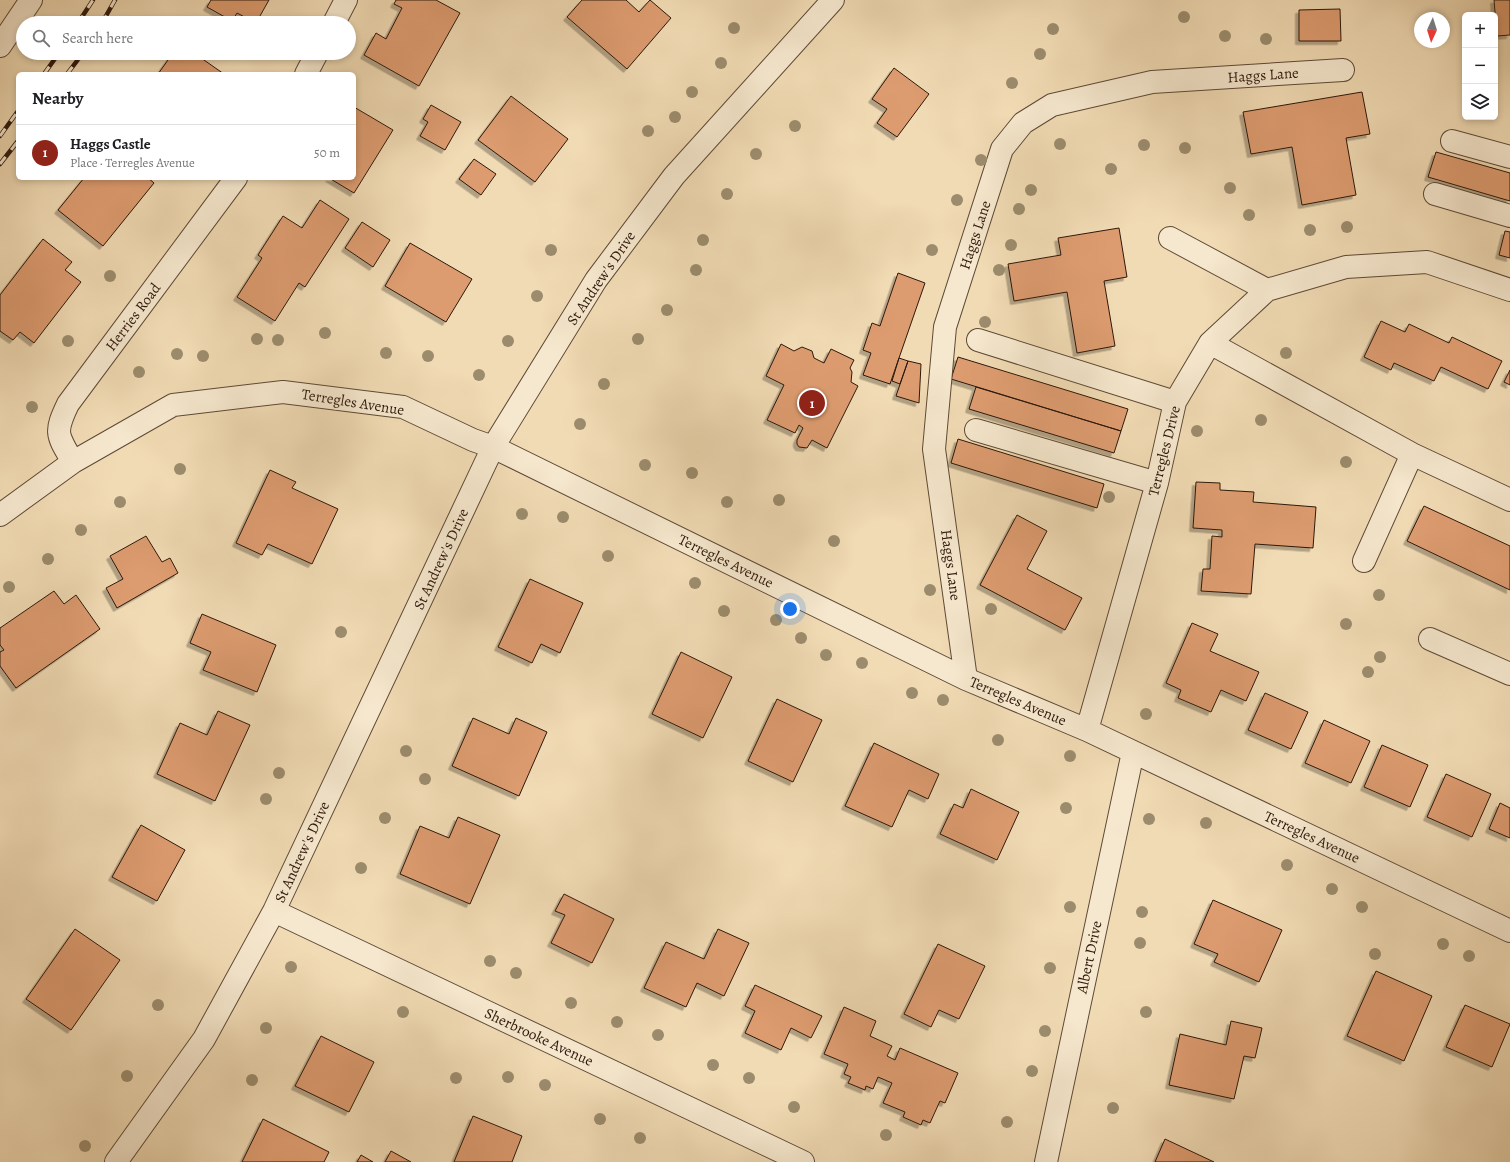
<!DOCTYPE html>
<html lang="en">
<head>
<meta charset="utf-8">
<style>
	body { margin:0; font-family:Alegreya,serif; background:#f6f6f6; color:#202124 }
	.controls { position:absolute; right:12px; top:12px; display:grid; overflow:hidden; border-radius:6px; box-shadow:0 2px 6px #0003 }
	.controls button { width:36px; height:36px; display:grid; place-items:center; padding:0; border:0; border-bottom:1px solid #e0e0e0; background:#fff; color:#202124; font:20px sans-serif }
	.compass { position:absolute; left:1414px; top:12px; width:36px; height:36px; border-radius:50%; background:#fff; box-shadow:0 2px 6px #0003; rotate:184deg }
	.you { position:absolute; left:790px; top:609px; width:14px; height:14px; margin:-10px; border:3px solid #fff; border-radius:50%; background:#1a73e8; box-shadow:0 0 0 6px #1a73e833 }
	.badge { display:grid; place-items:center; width:26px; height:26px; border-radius:50%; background:#8f2418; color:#fff; font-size:13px; font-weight:700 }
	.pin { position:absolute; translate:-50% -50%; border:2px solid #fff; box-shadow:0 1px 4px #0006 }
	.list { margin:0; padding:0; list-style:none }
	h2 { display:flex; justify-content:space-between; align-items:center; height:52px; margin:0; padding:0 16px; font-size:17px }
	h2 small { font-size:13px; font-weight:400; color:#757577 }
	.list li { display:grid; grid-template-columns:26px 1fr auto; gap:12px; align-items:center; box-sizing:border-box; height:56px; padding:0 16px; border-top:1px solid #e0e0e0 }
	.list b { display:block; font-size:15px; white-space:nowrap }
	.list p { margin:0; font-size:13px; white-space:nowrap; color:#757577 }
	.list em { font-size:13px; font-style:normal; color:#757577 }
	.icon { flex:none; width:22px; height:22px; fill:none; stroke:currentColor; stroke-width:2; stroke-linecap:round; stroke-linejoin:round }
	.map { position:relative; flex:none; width:1510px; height:1162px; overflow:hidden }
	.search { position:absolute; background:#fff; box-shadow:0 2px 6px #0003; left:16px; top:16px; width:340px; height:44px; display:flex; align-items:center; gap:10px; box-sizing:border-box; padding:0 14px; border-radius:22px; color:#757577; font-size:15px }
	.panel { position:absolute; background:#fff; box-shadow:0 2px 6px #0003; left:16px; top:72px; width:340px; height:108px; border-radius:6px }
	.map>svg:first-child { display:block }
</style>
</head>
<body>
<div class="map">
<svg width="1510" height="1162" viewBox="0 0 1510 1162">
	<defs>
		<filter id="shadow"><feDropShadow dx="-3.5" dy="3.5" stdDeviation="0" flood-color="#0004"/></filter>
	</defs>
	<rect width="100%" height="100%" fill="#f1dbb4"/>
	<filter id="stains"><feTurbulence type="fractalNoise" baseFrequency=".005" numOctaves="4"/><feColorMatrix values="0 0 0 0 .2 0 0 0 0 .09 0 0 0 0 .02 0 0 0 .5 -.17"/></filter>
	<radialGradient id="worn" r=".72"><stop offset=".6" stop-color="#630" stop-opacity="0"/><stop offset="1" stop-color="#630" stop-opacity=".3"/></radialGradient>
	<!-- building -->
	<path fill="#dd9c70" stroke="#2d180c" filter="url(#shadow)" d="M211 0H269L256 23 237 13 232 21 207 7Z
		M396 0H436L460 13 419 86 364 55 376 33 386 39 402 8 394 4Z
		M582 0H626L639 12 650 0 671 18 627 69 567 17Z
		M1494 0H1510V35L1497 36Z
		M1340 9 1341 41H1299V10Z
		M173 53H194L224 74H158Z
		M894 68 929 94 897 137 877 123 887 109 872 99Z
		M1362 92 1370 134 1346 138 1356 195 1302 205 1292 147 1251 154 1243 112Z
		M511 96 568 139 535 182 478 140Z
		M431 105 461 122 445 150 420 136 428 122 423 119Z
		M354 107 393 130 354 193 329 178H354Z
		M1436 152 1510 173V201L1428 177Z
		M474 159 496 174 481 195 459 179Z
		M84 178H148L154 183 103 246 58 210Z
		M320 200 349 219 305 287 299 283 275 321 237 297 262 258 258 255 283 216 302 228Z
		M362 222 390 240 373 267 345 248Z
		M1119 228 1127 277 1104 281 1115 346 1077 353 1067 292 1014 301 1008 264 1061 255 1058 238Z
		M1505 231 1510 232V258L1499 255Z
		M43 239 72 262 65 270 81 282 34 343 20 332 13 340 0 331V295Z
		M410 243 472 279 446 322 385 286Z
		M898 273 925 283 890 384 863 375 871 353 863 350 872 323 880 326Z
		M1381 321 1405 332 1409 324 1449 343 1452 337 1502 361 1488 389 1441 367 1434 381 1394 363 1391 370 1364 357Z
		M781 344 794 351 802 347 812 351 814 358 824 363 831 349 854 360 850 368 852 372 851 382 858 386 827 448 812 440 807 448 799 447 797 444V440L803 428 799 425 795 433 767 420 784 385 766 376Z
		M958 357 1128 409 1121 431 951 379Z
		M899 358 908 361 900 384 892 381Z
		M908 361 921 364 919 403 896 396Z
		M1510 370V385L1504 382Z
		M976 387 1121 431 1114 453 969 409Z
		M958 439 1104 484 1097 508 951 463Z
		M270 470 296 482 292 488 338 509 312 564 268 544 262 555 236 543Z
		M1196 482 1220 483V490L1254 492 1253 502 1316 507 1313 548 1255 544 1251 594 1201 591 1203 569H1210L1212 536 1222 537V530L1193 528Z
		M1424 506 1510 546V590L1407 541Z
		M1017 515 1047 531 1027 569 1082 598 1065 630 980 585Z
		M146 536 162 562 170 558 178 573 117 608 106 588 123 579 110 556Z
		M530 579 583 603 560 653 541 644 532 663 498 647Z
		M54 591 64 604 76 595 100 629 16 688 0 666V652L4 650 0 645V628Z
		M202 614 276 645 257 692 203 670 211 652 190 643Z
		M1192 623 1218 634 1210 651 1259 672 1246 701 1221 690 1211 712 1178 698 1181 690 1166 683Z
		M681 652 732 677 703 738 652 714Z
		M1265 693 1308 712 1291 749 1248 730Z
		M777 699 822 720 793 782 748 761Z
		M218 711 250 725 215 801 157 774 180 723 207 735Z
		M473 718 509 734 516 718 547 732 519 796 452 766Z
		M1324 720 1370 741 1351 783 1305 763Z
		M874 743 939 774 928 799 909 790 892 827 845 806Z
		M1382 745 1428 765 1410 807 1364 787Z
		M1446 774 1491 794 1472 837 1427 817Z
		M971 789 1019 812 997 860 940 834 954 804 963 808Z
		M1500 803 1510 808V838L1489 829Z
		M458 817 500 835 470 904 400 874 420 826 449 838Z
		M141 825 185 850 157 901 112 877Z
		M564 894 614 919 592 963 551 943 565 915 555 911Z
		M1213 900 1282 930 1259 982 1214 962 1218 954 1194 944Z
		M75 929 120 960 71 1030 26 999Z
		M718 929 749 943 724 996 697 983 686 1007 644 988 666 942 704 959Z
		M938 944 985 966 959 1019 939 1010 931 1027 904 1014Z
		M1376 971 1432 996 1404 1061 1347 1036Z
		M755 985 822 1016 811 1038 791 1028 781 1050 745 1033 755 1011 745 1006Z
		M1465 1005 1510 1024 1492 1067 1446 1047Z
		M844 1007 876 1021 870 1036 892 1046 887 1056 895 1060 900 1048 958 1073 945 1103 940 1101 930 1123 923 1120 921 1125 903 1117 905 1112 883 1103 892 1083 878 1077 873 1089 866 1086 865 1090 848 1083 851 1077 844 1074 848 1064 824 1054Z
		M1231 1021 1262 1028 1255 1058 1244 1056 1234 1099 1169 1085 1180 1034 1226 1045Z
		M321 1036 374 1062 349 1112 295 1086Z
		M473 1116 522 1136 512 1162H454Z
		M263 1119 329 1152 324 1162H242Z
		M1165 1139 1214 1162H1155Z
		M391 1151 411 1162H385Z
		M361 1155 373 1162H357Z"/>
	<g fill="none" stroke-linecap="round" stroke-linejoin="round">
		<defs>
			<path id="minor" d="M334 23 346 0
				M0 46 31 0
				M306 74 317 53
				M1452 141 1510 157
				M1435 194 1510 216
				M1170 238 1267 290
				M978 340 1175 402
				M1210 343 1267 290 1346 267 1427 262 1510 290
				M976 430 1157 483
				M73 462C57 435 54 433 68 404L236 178
				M0 515 73 462 173 405 283 392 403 407 473 440 493 447 966 679 1087 730 1510 931
				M1364 561 1412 454
				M1430 639 1510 674
				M966 679 934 449 945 327 1002 149 1023 123 1052 105 1152 82 1343 70
				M1087 730 1157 483 1175 402 1210 343 1412 454 1510 500
				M274 911 803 1162
				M116 1162 204 1039 274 911 493 447 596 280 674 176 833 0
				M1046 1162 1133 752"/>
		</defs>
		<!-- minor casing -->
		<use href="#minor" stroke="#5e4936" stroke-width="24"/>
		<!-- minor -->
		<use href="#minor" stroke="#f6e8ce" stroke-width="22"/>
		<defs>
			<path id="rail" d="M78 23 93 0
				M102 23 115 0
				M44 74 59 53
				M67 74 83 53
				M0 136 18 111
				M0 164 18 141"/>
		</defs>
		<!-- rail casing -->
		<use href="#rail" stroke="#2d180c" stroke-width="4.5"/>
		<!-- rail -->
		<use href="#rail" stroke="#f6e8ce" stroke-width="3" stroke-dasharray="9" stroke-linecap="butt"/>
	</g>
	<!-- trees -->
	<g fill="#9c8c6d">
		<circle cx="1184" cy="17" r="6"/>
		<circle cx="734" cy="28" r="6"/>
		<circle cx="1053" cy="29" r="6"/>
		<circle cx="1225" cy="36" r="6"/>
		<circle cx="1266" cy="39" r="6"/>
		<circle cx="1040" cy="54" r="6"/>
		<circle cx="721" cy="63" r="6"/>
		<circle cx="1012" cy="83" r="6"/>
		<circle cx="692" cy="92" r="6"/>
		<circle cx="675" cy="117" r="6"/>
		<circle cx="795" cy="126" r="6"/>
		<circle cx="648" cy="131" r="6"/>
		<circle cx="1060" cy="144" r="6"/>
		<circle cx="1144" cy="145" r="6"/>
		<circle cx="1185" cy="148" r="6"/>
		<circle cx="756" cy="154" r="6"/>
		<circle cx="981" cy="160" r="6"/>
		<circle cx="1111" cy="169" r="6"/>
		<circle cx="1230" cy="188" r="6"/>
		<circle cx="1031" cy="190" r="6"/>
		<circle cx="727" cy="194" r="6"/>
		<circle cx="957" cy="200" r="6"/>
		<circle cx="1019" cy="209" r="6"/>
		<circle cx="1249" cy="215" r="6"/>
		<circle cx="1347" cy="227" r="6"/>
		<circle cx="1310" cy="230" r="6"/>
		<circle cx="703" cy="240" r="6"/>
		<circle cx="1011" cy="245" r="6"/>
		<circle cx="551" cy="250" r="6"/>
		<circle cx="932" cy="250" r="6"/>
		<circle cx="696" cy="270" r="6"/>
		<circle cx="999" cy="270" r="6"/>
		<circle cx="110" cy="276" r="6"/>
		<circle cx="537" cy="296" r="6"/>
		<circle cx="667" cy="310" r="6"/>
		<circle cx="985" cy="322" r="6"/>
		<circle cx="325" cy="333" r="6"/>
		<circle cx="257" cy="339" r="6"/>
		<circle cx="638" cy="339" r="6"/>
		<circle cx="278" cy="340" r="6"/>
		<circle cx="68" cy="341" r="6"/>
		<circle cx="508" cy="341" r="6"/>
		<circle cx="386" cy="353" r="6"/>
		<circle cx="1286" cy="353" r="6"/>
		<circle cx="177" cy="354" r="6"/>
		<circle cx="203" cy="356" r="6"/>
		<circle cx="428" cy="356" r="6"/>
		<circle cx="139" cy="372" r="6"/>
		<circle cx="479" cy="375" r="6"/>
		<circle cx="604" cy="384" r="6"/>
		<circle cx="32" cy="407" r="6"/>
		<circle cx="1261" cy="420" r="6"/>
		<circle cx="580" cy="424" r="6"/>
		<circle cx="1197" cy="431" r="6"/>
		<circle cx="1346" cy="462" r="6"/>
		<circle cx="645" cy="465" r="6"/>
		<circle cx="180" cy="469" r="6"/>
		<circle cx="692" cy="473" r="6"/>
		<circle cx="1109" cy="497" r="6"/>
		<circle cx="779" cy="500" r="6"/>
		<circle cx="120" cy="502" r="6"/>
		<circle cx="727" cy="502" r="6"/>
		<circle cx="522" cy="514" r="6"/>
		<circle cx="563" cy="517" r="6"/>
		<circle cx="81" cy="530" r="6"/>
		<circle cx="834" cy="541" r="6"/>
		<circle cx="608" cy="556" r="6"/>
		<circle cx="48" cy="559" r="6"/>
		<circle cx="695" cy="583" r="6"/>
		<circle cx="9" cy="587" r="6"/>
		<circle cx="930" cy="590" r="6"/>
		<circle cx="1379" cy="595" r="6"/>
		<circle cx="991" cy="609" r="6"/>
		<circle cx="724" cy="611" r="6"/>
		<circle cx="776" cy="620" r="6"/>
		<circle cx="1346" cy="624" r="6"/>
		<circle cx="341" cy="632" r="6"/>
		<circle cx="801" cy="638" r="6"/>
		<circle cx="826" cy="655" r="6"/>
		<circle cx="1380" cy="657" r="6"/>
		<circle cx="862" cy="663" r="6"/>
		<circle cx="1368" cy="672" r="6"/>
		<circle cx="912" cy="693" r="6"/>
		<circle cx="943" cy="700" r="6"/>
		<circle cx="1146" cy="714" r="6"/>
		<circle cx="998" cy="740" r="6"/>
		<circle cx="406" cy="751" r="6"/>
		<circle cx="1070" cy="756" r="6"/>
		<circle cx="279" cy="773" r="6"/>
		<circle cx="425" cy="779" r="6"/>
		<circle cx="266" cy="799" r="6"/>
		<circle cx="1066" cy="808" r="6"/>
		<circle cx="385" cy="818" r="6"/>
		<circle cx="1149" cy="819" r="6"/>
		<circle cx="1206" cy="823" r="6"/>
		<circle cx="1287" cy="865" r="6"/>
		<circle cx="361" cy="868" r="6"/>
		<circle cx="1332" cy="889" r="6"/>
		<circle cx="1070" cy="907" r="6"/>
		<circle cx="1362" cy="907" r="6"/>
		<circle cx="1142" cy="912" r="6"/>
		<circle cx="1140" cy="943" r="6"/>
		<circle cx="1443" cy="944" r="6"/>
		<circle cx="1375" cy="954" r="6"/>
		<circle cx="1469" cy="956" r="6"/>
		<circle cx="490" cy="961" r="6"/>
		<circle cx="291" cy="967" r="6"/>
		<circle cx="1050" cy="968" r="6"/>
		<circle cx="516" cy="973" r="6"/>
		<circle cx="571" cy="1003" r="6"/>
		<circle cx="158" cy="1005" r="6"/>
		<circle cx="403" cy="1012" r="6"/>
		<circle cx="1146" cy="1012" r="6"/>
		<circle cx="617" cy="1022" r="6"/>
		<circle cx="266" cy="1028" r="6"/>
		<circle cx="1045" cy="1031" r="6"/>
		<circle cx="658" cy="1035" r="6"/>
		<circle cx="713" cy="1065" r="6"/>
		<circle cx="1032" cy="1071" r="6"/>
		<circle cx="127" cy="1076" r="6"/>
		<circle cx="508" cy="1077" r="6"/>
		<circle cx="456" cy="1078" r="6"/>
		<circle cx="749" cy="1078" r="6"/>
		<circle cx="252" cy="1080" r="6"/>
		<circle cx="545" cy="1085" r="6"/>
		<circle cx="794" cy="1107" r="6"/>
		<circle cx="1113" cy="1108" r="6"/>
		<circle cx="600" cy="1119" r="6"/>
		<circle cx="1007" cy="1122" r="6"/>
		<circle cx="886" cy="1135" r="6"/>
		<circle cx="640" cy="1138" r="6"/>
		<circle cx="85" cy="1146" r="6"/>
	</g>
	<g text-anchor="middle" stroke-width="3.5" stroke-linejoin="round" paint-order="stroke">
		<!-- street labels -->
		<g font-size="15" fill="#2d180c" stroke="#f6e8ce">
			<text transform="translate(1263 75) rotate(-4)" y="5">Haggs Lane</text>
			<text transform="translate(975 235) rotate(-72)" y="5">Haggs Lane</text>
			<text transform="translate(601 278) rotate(-56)" y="5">St Andrew's Drive</text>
			<text transform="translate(133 317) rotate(-53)" y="5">Herries Road</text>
			<text transform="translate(353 402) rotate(9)" y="5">Terregles Avenue</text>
			<text transform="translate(1164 451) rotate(-76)" y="5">Terregles Drive</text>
			<text transform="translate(441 559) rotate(-65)" y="5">St Andrew's Drive</text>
			<text transform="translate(726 561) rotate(26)" y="5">Terregles Avenue</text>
			<text transform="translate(951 565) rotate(82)" y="5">Haggs Lane</text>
			<text transform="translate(1018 701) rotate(23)" y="5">Terregles Avenue</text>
			<text transform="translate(1312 837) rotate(25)" y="5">Terregles Avenue</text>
			<text transform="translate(302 852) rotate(-65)" y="5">St Andrew's Drive</text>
			<text transform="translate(1089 957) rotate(-78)" y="5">Albert Drive</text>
			<text transform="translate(539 1037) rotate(25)" y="5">Sherbrooke Avenue</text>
		</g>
	</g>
	<rect width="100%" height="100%" filter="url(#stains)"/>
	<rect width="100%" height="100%" fill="url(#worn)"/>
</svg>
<div class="controls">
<button>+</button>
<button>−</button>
<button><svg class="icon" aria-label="layers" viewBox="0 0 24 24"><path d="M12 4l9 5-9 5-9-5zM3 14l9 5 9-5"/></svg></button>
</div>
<svg class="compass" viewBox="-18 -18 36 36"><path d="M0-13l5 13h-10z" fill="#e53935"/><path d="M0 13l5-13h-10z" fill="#757577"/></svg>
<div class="you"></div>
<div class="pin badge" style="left:812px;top:403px">1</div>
<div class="search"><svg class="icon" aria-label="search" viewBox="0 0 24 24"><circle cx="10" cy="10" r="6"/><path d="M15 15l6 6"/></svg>Search here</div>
<section class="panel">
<h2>Nearby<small></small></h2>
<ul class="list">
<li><span class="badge">1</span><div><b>Haggs Castle</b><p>Place · Terregles Avenue</p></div><em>50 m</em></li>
</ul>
</section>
</div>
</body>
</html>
